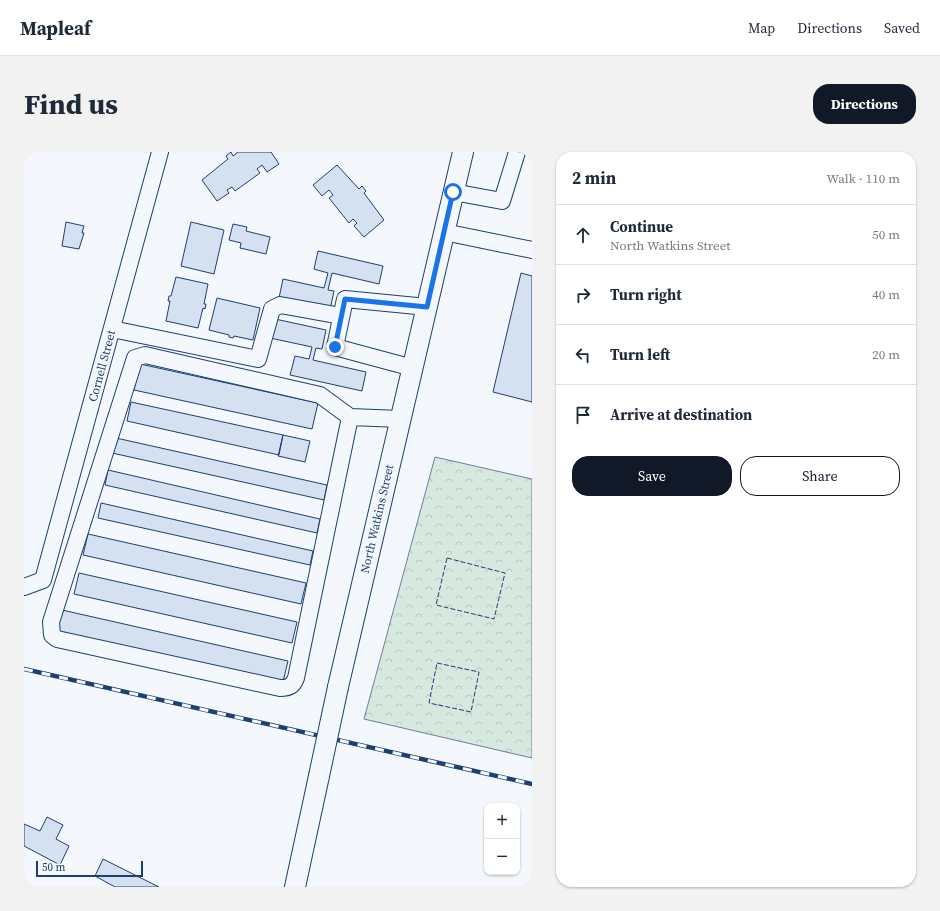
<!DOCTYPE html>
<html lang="en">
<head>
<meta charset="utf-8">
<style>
	body { margin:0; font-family:"Source Serif 4",serif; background:#f2f2f3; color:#1f2937 }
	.controls { position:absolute; right:12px; bottom:12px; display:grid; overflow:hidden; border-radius:8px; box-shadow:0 1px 3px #0004 }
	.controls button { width:36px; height:36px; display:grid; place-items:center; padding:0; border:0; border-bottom:1px solid #e0e1e3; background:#fff; color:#1f2937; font:20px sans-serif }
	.scale { position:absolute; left:12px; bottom:10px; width:107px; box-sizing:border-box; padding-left:4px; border:2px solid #1d3f73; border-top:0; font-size:11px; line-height:14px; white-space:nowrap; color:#1d3f73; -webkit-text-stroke:3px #f4f7fb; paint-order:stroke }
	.stop { position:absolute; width:12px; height:12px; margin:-9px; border:3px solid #1a73e8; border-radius:50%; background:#fff }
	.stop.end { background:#1a73e8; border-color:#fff; box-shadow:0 1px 4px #0008 }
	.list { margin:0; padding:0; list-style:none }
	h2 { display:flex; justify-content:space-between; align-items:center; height:52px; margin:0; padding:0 16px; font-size:17px }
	h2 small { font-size:13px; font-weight:400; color:#747a83 }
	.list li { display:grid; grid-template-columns:26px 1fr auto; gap:12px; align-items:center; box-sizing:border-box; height:60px; padding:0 16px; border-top:1px solid #e0e1e3 }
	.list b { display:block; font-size:15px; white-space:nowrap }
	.list p { margin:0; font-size:13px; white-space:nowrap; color:#747a83 }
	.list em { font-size:13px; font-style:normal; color:#747a83 }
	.actions { display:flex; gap:8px; padding:12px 16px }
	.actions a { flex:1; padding:9px 0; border:1px solid #111827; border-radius:16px; text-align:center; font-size:14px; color:#111827 }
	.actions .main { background:#111827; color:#fff }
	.icon { flex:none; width:22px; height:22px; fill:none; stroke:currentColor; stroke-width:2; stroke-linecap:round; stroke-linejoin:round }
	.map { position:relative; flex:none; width:508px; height:735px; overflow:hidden; border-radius:16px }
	header { display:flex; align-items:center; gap:24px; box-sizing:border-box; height:56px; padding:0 20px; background:#fff; border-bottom:1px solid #e0e1e3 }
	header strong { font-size:19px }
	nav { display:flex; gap:22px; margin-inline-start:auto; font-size:14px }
	.intro { display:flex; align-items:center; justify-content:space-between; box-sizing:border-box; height:96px; padding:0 24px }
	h1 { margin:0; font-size:28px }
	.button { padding:10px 18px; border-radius:16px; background:#111827; color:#fff; font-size:14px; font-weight:700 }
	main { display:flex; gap:24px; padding:0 24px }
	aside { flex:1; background:#fff; border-radius:16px; box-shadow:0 1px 3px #0004 }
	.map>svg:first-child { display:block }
</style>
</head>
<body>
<header>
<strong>Mapleaf</strong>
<nav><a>Map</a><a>Directions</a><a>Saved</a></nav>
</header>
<div class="intro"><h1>Find us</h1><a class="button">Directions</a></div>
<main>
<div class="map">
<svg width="508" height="735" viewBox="0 0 508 735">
	<defs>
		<pattern id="forest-crowns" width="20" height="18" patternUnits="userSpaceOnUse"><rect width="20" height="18" fill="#d7e8df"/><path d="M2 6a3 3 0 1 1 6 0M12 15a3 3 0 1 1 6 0" fill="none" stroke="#b8c8c3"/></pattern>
	</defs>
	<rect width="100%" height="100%" fill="#f4f7fb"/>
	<!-- forest -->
	<path fill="url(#forest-crowns)" stroke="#687fa3" d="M411 305 508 327V606L340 567Z"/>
	<!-- building -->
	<path fill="#d5e0f0" stroke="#1d3f73" d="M207 0 209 4 214 0H247L255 12 243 20 238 13 233 17 236 21 211 39 208 35 203 38 205 41 193 49 178 28 204 7 202 4Z
		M313 13 335 37 338 34 342 39 340 41 360 68 340 85 330 74 333 71 329 67 325 71 305 46 309 43 305 38 298 44 289 33Z
		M42 70 60 74 58 81H60L55 97 38 94Z
		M167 70 200 78 190 122 157 114Z
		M209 72 223 75 222 79 246 85 242 102 216 96 217 91 205 88Z
		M294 99 359 114 355 132 308 121 304 138 310 139 306 158 255 146 259 127 300 136 304 121 290 117Z
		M497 121 508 124V250L469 240Z
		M152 125 184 132 180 152H182L181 157 179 156 174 176 142 169 146 149H144L145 144H147Z
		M193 146 236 156 229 188 210 184 209 186 205 185V183L185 178Z
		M251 167 302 178 298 197 292 196 289 208 342 220 338 239 266 223 271 204 285 207 288 195 246 186Z
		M116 212 294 251 288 277 110 238Z
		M107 250 259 283 255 303 103 269Z
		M259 283 286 289 281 310 254 304Z
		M92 286 303 333 300 348 88 301Z
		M84 318 296 367 293 381 81 333Z
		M77 351 289 399 286 413 74 366Z
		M64 382 282 431 277 452 59 403Z
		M55 421 273 470 268 491 50 442Z
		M38 458 264 509 259 530 33 479Z
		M23 665 39 673 32 687 45 694 36 713 0 694V672L16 679Z
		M79 707 135 735H91L71 724Z"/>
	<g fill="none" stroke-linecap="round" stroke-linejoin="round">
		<defs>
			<path id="minor" d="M429 40 478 49 493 0
				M420 80 508 98
				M88 177 234 207 248 157 256 153 317 164
				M389 216 311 195 321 147 403 155
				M326 265 272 526C269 534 265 536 256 536L33 487 28 483 27 470 111 206 121 203 296 243 326 265 377 267
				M0 435 19 428 136 0"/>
			<path id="major" d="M314 535 439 0
				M271 735 295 624"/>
		</defs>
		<!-- minor casing -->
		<use href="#minor" stroke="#1d3f73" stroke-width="18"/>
		<!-- major casing -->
		<use href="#major" stroke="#1d3f73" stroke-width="22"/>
		<!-- minor -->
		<use href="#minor" stroke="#f4f7fb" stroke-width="16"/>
		<!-- major -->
		<use href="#major" stroke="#f4f7fb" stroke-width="20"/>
		<defs>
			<path id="rail" d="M0 517 508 632"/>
		</defs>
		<!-- rail casing -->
		<use href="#rail" stroke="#1d3f73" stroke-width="4.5"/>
		<!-- rail -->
		<use href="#rail" stroke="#f4f7fb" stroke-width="3" stroke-dasharray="9" stroke-linecap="butt"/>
		<defs>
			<path id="major-bridge" d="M295 624 314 535"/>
		</defs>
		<!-- major-bridge casing -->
		<use href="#major-bridge" stroke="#1d3f73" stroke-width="22" stroke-linecap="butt"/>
		<!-- major-bridge -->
		<use href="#major-bridge" stroke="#f4f7fb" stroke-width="20"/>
		<!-- fence -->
		<path stroke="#1d3f73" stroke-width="1" stroke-dasharray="5 2" stroke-linecap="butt" d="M423 406 481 421 470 467 412 453Z
			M413 511 455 520 447 560 405 551Z"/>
	</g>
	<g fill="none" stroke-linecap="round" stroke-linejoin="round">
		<!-- route -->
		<path stroke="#1a73e8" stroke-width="5" d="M311 195 321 147 403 155 429 40"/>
	</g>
	<g text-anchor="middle" stroke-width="3" stroke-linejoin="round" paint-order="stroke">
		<!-- street labels -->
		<g font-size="12" fill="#1d3f73" stroke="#f4f7fb">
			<text transform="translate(78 214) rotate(-75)" y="4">Cornell Street</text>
			<text transform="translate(353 367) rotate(-77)" y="4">North Watkins Street</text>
		</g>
	</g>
</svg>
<div class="controls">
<button>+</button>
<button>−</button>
</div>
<div class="scale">50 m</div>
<div class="stop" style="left:429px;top:40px"></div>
<div class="stop end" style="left:311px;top:195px"></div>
</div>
<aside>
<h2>2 min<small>Walk · 110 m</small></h2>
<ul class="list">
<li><svg class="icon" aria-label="ahead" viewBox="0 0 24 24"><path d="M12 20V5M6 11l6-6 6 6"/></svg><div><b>Continue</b><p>North Watkins Street</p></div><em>50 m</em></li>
<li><svg class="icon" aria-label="right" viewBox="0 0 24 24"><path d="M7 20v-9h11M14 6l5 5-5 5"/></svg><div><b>Turn right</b></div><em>40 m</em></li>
<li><svg class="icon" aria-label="left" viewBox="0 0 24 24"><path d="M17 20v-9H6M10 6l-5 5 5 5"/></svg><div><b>Turn left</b></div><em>20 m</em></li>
<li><svg class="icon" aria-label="arrive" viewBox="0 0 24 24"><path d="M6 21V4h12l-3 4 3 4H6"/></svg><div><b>Arrive at destination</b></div></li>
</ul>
<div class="actions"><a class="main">Save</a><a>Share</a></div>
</aside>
</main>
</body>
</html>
